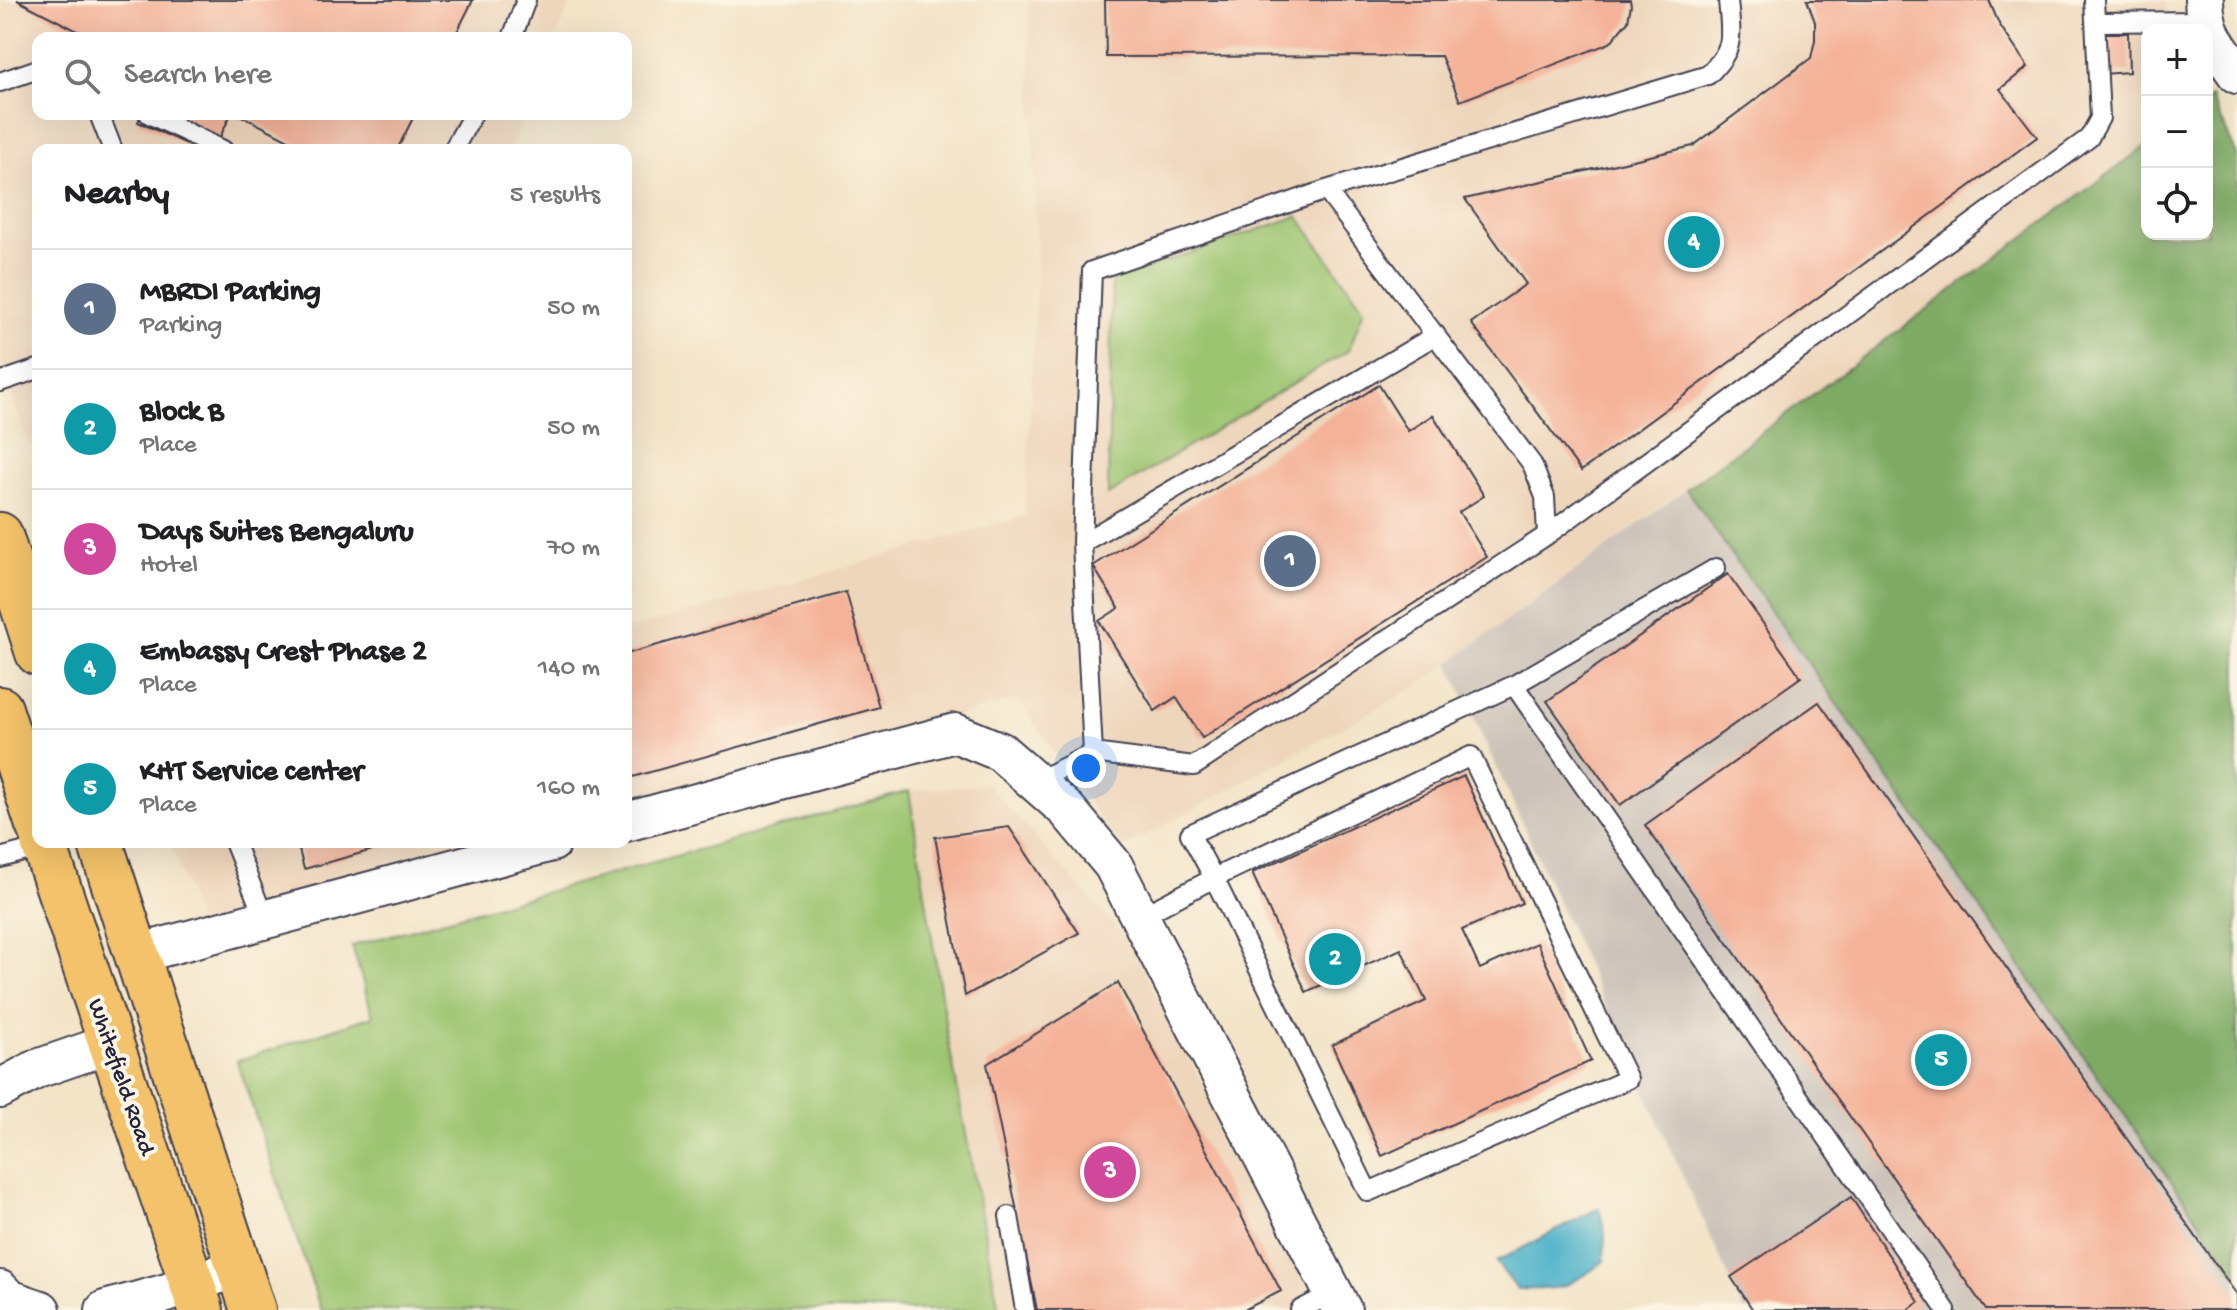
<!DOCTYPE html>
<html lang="en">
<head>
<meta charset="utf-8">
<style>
	body { margin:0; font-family:"Gochi Hand",sans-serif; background:#f6f6f6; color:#202124 }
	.controls { position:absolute; right:24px; top:24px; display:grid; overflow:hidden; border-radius:16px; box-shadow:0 8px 32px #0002 }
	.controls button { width:72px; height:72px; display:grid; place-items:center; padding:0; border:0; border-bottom:2px solid #e0e0e0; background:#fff; color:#202124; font:40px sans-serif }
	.you { position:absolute; left:1086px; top:768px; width:28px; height:28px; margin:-20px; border:6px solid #fff; border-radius:50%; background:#1a73e8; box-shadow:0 0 0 12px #1a73e833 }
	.badge { display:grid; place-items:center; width:52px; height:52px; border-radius:50%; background:#db2777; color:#fff; font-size:26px; font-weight:700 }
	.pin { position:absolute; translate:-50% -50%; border:4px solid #fff; box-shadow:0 2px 8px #0006 }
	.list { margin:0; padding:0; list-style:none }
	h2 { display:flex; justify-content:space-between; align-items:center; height:104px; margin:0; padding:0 32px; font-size:34px }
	h2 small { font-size:26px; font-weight:400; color:#757577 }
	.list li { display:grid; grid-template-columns:52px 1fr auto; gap:24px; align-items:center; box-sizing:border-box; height:120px; padding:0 32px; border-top:2px solid #e0e0e0 }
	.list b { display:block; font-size:30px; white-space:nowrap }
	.list p { margin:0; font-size:26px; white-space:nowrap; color:#757577 }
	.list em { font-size:26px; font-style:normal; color:#757577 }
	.icon { flex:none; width:44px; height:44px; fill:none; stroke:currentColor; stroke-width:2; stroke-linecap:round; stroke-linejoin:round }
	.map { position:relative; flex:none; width:2237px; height:1310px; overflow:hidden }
	.search { position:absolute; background:#fff; box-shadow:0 8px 32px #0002; left:32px; top:32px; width:600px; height:88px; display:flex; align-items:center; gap:20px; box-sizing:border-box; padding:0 28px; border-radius:16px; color:#757577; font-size:30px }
	.panel { position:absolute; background:#fff; box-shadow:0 8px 32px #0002; left:32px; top:144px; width:600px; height:704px; border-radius:16px }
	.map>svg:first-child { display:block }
</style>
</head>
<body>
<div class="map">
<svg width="2237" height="1310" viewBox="0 0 2237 1310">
	<rect width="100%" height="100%" fill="#fcf5e5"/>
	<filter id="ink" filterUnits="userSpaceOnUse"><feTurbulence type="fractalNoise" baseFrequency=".0125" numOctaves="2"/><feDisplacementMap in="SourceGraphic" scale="16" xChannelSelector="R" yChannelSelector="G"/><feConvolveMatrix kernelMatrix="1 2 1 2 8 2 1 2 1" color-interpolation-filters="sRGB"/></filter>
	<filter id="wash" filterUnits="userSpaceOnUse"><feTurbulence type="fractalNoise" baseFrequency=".006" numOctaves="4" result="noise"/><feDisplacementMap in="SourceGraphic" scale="32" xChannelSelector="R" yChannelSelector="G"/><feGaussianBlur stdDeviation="1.8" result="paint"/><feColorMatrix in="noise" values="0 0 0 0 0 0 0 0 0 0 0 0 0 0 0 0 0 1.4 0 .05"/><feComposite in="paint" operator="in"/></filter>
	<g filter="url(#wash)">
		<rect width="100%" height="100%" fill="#f3e4c8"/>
		<!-- built -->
		<path fill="#eed6bb" d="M0 0H572L556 38H38V114H525L510 150H38V441L29 445 0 361Z
			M1029 0H2166L2167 30H2147V145L1416 687 1121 849 1018 699 626 807V630L1025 516 1037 272Z
			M987 784 1129 942 1320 1310H999L947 1034 909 791Z
			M171 842H501L199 926Z"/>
		<!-- industrial -->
		<path fill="#ccc2b9" d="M1686 489 2237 1275V1310H1744L1449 663Z"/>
		<!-- green -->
		<path fill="#9dc571" stroke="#607456" stroke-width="2" d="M1298 216 1364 309 1349 350 1108 495 1112 280Z
			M909 791 947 1034 999 1310H576L573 1304 553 1310H321L237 1061 373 1016 352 946Z"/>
		<!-- forest -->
		<path fill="#7eaa63" stroke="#50664f" stroke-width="2" d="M2211 97 2237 155V1275L1686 489 2147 145V234H2207V100Z"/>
		<!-- water -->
		<path fill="#4ab1c9" stroke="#366a82" stroke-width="2" d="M1599 1208 1605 1233 1604 1261C1570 1287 1560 1291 1517 1289L1496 1262Z"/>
		<g id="blocks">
			<!-- building -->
			<path fill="#f4b299" d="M17 0H473L454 38H91Z
				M1105 0H1630L1631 5 1628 21 1610 43 1460 101 1441 56 1106 57Z
				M1807 0H1989L1999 24 2028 67 2000 89 2037 137 1581 471 1471 323 1526 284 1465 199 1693 146 1811 58 1815 40V22Z
				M2102 33H2128L2129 72 2103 74Z
				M141 114H231L214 150H200L138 122Z
				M238 114H415L397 150H308Z
				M1379 385 1408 431 1433 415 1484 496 1459 512 1487 557 1202 738 1176 697 1155 711 1099 621 1119 608 1093 566Z
				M1728 574 1801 677 1620 805 1547 701Z
				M846 592 879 707 626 779V654Z
				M1819 702 2237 1295V1310H1986L1645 825Z
				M1464 776 1522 903 1462 930 1480 969 1537 943 1591 1061 1382 1156 1332 1045 1426 1001 1401 949 1306 992 1252 873Z
				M1009 827 1079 933 965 996 935 837Z
				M297 842H398V843L304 869Z
				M1118 983 1281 1291 1244 1310H1037L987 1064Z
				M1851 1197 1919 1302 1908 1310H1753L1731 1277Z"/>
		</g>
	</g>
	<g filter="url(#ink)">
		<use href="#blocks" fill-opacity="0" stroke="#413f50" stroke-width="2"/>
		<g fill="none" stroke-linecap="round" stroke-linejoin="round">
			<defs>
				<path id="lane" d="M2095 22 2205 21
					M512 38 526 0
					M0 82 38 69
					M99 114 113 150
					M149 114 223 150
					M453 150 473 114
					M1326 190 1532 464 1545 497 1547 535
					M0 382 38 369
					M1082 543 1436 335
					M1514 685 1716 568
					M1093 753 1082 543 1092 271 1326 190 1708 75C1736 47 1731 38 1728 0
					M1036 781 1093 753 1194 766 1547 535 2089 138 2100 118 2094 0
					M234 842 265 920
					M0 858 45 846
					M1140 917 1214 878 1471 756 1628 1079 1368 1192 1214 878 1190 834 1514 685 1946 1310
					M1009 1216 1025 1310
					M1300 1310 1333 1293"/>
				<path id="street" d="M2204 0C2205 35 2218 46 2237 74
					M626 822 955 733 1001 752 1067 810 1113 865 1342 1310
					M137 954 552 842
					M0 1089 37 1069 112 1043
					M0 1290 9 1299 41 1310
					M105 1310 167 1293 239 1267"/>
				<path id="primary" d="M0 535 38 653
					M0 709 38 825
					M43 842 201 1310
					M100 842 253 1310"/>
			</defs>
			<!-- lane casing -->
			<use href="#lane" stroke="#413f50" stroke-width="22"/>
			<!-- street casing -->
			<use href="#street" stroke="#413f50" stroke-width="42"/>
			<!-- primary casing -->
			<use href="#primary" stroke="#413f50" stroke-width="48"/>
			<!-- lane -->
			<use href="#lane" stroke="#fff" stroke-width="18"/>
			<!-- street -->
			<use href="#street" stroke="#fff" stroke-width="38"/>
			<!-- primary -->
			<use href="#primary" stroke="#f3c26a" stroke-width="44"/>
		</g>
	</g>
	<g text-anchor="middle" stroke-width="8" stroke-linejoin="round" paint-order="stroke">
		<!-- street labels -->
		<g font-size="24" fill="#22223b" stroke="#fcf5e5">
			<text transform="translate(123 1076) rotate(71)" y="8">Whitefield Road</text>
		</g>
	</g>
</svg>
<div class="controls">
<button>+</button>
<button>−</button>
<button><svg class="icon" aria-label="locate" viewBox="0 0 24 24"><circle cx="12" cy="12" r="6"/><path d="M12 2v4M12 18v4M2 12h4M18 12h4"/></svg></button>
</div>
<div class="you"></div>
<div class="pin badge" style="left:1290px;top:561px;background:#5c6f8a">1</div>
<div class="pin badge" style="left:1335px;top:959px;background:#0f9aa8">2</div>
<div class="pin badge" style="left:1110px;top:1172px;background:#d1479c">3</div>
<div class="pin badge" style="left:1694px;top:242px;background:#0f9aa8">4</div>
<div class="pin badge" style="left:1941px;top:1060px;background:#0f9aa8">5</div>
<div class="search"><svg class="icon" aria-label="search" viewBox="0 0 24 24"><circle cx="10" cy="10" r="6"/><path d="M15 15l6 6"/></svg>Search here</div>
<section class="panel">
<h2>Nearby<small>5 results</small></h2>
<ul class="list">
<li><span class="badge" style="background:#5c6f8a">1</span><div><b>MBRDI Parking</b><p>Parking</p></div><em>50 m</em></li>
<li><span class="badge" style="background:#0f9aa8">2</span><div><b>Block B</b><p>Place</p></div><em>50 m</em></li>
<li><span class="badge" style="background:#d1479c">3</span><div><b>Days Suites Bengaluru</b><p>Hotel</p></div><em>70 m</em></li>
<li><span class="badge" style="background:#0f9aa8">4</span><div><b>Embassy Crest Phase 2</b><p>Place</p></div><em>140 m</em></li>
<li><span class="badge" style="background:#0f9aa8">5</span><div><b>KHT Service center</b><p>Place</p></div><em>160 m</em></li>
</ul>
</section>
</div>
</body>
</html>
